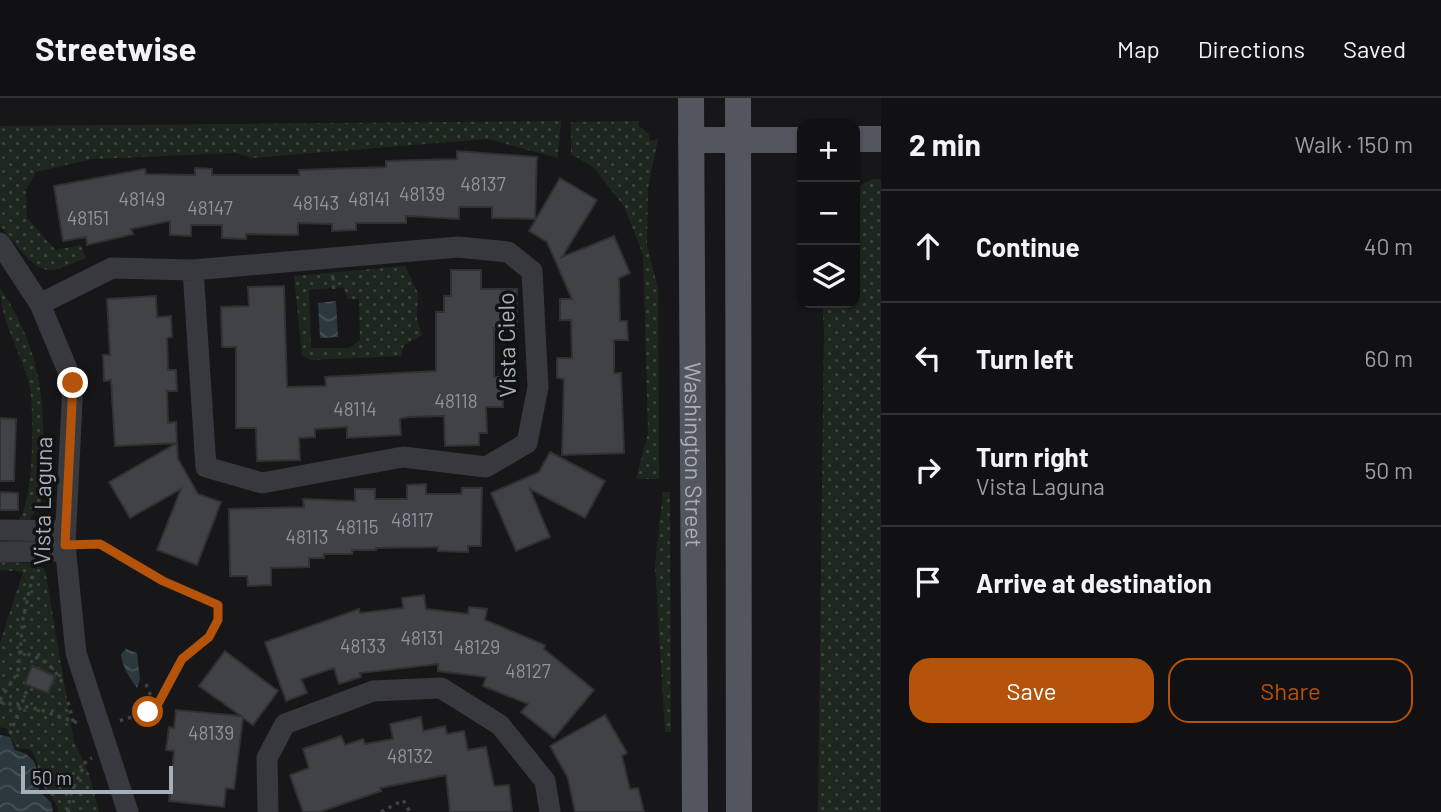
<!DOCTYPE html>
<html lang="en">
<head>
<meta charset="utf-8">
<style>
	body { margin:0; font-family:Barlow,sans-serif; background:#1a1a1c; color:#f1f3f6 }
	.controls { position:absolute; right:21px; top:21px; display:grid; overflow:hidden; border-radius:14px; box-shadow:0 2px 5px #0004 }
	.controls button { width:63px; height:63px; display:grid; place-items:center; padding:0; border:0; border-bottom:2px solid #303133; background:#111113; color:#f1f3f6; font:35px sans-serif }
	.scale { position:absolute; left:21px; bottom:18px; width:152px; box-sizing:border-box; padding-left:7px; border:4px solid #a7afba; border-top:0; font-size:19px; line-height:24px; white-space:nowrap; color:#a7afba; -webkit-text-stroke:5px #111214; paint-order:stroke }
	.stop { position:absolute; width:21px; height:21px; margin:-16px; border:5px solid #b45309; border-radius:50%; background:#fff }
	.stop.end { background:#b45309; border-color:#fff; box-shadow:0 2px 7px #0008 }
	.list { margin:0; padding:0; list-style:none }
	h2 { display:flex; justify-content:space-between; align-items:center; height:91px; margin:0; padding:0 28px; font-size:30px }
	h2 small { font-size:23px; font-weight:400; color:#9c9da0 }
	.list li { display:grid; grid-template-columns:46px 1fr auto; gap:21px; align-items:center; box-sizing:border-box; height:112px; padding:0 28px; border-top:2px solid #303133 }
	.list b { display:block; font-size:26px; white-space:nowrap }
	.list p { margin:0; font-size:23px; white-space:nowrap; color:#9c9da0 }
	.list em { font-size:23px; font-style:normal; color:#9c9da0 }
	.actions { display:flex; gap:14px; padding:21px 28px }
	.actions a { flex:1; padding:16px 0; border:2px solid #b45309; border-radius:21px; text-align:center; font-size:24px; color:#b45309 }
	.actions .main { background:#b45309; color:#fff }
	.icon { flex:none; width:38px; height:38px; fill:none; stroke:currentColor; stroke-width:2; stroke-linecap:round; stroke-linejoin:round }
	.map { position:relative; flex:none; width:881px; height:714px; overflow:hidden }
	header { display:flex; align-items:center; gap:42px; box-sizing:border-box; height:98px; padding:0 35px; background:#111113; border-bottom:2px solid #303133 }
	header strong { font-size:33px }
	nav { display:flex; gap:38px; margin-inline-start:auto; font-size:24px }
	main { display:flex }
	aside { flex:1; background:#111113 }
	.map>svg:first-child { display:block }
</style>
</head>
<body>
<header>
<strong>Streetwise</strong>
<nav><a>Map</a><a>Directions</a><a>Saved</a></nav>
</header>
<main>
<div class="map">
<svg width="881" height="714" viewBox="0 0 881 714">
	<defs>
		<pattern id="grass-dots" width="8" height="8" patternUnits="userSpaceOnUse" patternTransform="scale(1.75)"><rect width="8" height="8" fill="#1e271e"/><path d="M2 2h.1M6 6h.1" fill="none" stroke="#3c443d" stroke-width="1.8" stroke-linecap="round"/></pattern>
		<pattern id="water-waves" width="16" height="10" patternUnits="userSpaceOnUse" patternTransform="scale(1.75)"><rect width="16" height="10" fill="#2b383e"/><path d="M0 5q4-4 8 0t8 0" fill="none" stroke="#475258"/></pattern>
	</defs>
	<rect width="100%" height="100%" fill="#171719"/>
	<!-- grass -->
	<path fill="url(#grass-dots)" fill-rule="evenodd" d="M561 23 558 60 488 41 252 60 236 55 92 61 36 74 26 92 27 120 56 152 81 147 86 160C76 163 60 173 49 172 29 171 15 141 0 129V28Z
		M639 23V28L649 36 650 43 658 41 648 90 647 147 658 191 659 381H636L648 335 643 156 624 108 593 69 571 56V24Z
		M873 81 881 82V714H818L824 232 822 205H855V90Z
		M405 168 418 195 417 222 422 237 404 247 401 258 310 262 302 257 294 178ZM343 189 348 201H359L360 242 349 250H311L309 192Z
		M0 190C48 261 45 319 42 401L40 409 30 419 32 423H18C34 406 35 310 29 286 21 255 0 221 0 190Z
		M663 394H670L671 634H665L655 468Z
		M0 464 29 465 45 471 74 644 89 676 99 714H58C57 702 46 695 41 684 37 671 39 662 30 651L16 650 7 631 0 629V545L23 474 0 472ZM32 569 55 579 48 595 25 586Z"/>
	<!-- water -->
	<path fill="url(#water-waves)" d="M336 203 338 239 320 240 318 205Z
		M126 551 137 555 140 581 137 590C130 581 122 568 121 556Z
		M0 637 10 639 15 652C39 658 37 671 39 693L51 704 53 714H0Z"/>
	<!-- building -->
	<path fill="#404246" stroke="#303135" stroke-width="2" d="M457 53 537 59 535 121 492 120V109H459V121L406 118V125H356V132L332 133V126L298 125V137L246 136V141L222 140V127H191V138L170 137V123L131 131 133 136 87 147 86 139 63 143 54 88 145 71 146 76 195 77V70L212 71V77H299V72L386 69V63L457 61Z
		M560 80 597 102 562 159 614 138 630 175 619 180 620 223H627L628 242H614V275H621L624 355 562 357 564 281 557 280V260H572L571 222H560V201H572L547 144 529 133Z
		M451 172H481V191H517V230H494V279H502L503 309H486L487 335H479V347L445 348 444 318 408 319 400 321 401 337 347 340V329L315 331V339L299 340 300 362 257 363 256 330H236V249H222L221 209 249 208 248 189 284 188 287 289 326 288 325 279 436 273V214H444V198H451Z
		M156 198 157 219 171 218 172 239 167 240 168 272H176L177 293H167L168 325 176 324 177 345 115 348 111 282 104 283 103 257H110L107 201Z
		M0 320 16 321 14 383H0Z
		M177 345 178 361 198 396 221 404 197 467 157 452 181 391 130 420 109 384Z
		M550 354 605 383 585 420 530 391 550 439 516 453 491 395 539 374Z
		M426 386V396H461L462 390H482L481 448H468V454L438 453V449L376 450V452H352V456H324V460H309V469L271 470V487L248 488 247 478H230L229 411 304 409 303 401 355 403V391H375V401H407V387Z
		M0 394 18 395V412H0Z
		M424 497 426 511 468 516 469 509 487 511 485 522 545 547 544 551 594 592 554 640 521 614 528 606 483 588 486 579 438 573V566L360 575 361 579 339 586 334 570 301 581 307 595 286 603 265 544 359 511 360 515 403 510 402 500Z
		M225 553 278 593 253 627 243 620 234 691 226 690 224 709 169 703 174 653 166 652 169 629 174 630 176 612 241 618 199 588Z
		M32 568 55 578 48 595 25 586Z
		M605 617 627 655 622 658 630 691 638 690 644 714H575L568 680 550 648Z
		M421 619 423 633 445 628 447 636 464 633 468 652 486 649 494 688 509 687 512 714H450L446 677 380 690 381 693 319 714H303L290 677 309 670 303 651 341 638 345 647 363 641 365 646 393 641 390 626Z"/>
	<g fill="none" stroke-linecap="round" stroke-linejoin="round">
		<!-- path -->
		<path stroke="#3d4045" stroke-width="3.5" stroke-dasharray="3.5 5" stroke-linecap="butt" d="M333 179 334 196
			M86 445 100 446 163 483 218 507V522L209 539 182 561 159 605 148 614 119 623
			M19 554C40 558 54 567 63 587
			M146 586 155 608
			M0 602 18 574 23 521 34 472
			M0 604 38 611 78 625
			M68 604 74 626
			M10 636 27 592
			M68 714 70 698 86 663 92 660
			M381 714 403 702 410 714"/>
		<!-- minor -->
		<path stroke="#37393e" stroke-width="21" d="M0 145 40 206 73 285 65 447 76 555 128 714
			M458 149 508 154 532 173 538 289 527 345 486 369 403 359 262 385 206 369 193 172Z
			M40 206 112 170 193 172
			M0 432 66 433
			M0 454 66 453
			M268 714 267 660 285 626 373 593 441 590 500 627 545 683 550 714"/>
		<!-- major -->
		<g stroke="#53565e" stroke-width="26">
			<path id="s1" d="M691 0 695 714"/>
			<path d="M738 0 739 714"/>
			<path d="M855 41H881"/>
			<path d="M691 42H802"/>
		</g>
	</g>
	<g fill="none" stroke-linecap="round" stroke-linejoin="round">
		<!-- route -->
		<path stroke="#b45309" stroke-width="9" d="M73 285 65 447 100 446 163 483 218 507V522L209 539 182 561 159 604 148 614"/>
	</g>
	<g text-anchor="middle" stroke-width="7" stroke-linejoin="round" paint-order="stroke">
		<!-- number labels -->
		<g font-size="19" fill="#8d949d">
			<text x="483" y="93">48137</text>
			<text x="422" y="103">48139</text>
			<text x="142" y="108">48149</text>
			<text x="369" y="108">48141</text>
			<text x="316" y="112">48143</text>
			<text x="210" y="117">48147</text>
			<text x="88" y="127">48151</text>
			<text x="456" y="310">48118</text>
			<text x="355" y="318">48114</text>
			<text x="412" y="429">48117</text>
			<text x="357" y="436">48115</text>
			<text x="307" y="446">48113</text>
			<text x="422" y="547">48131</text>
			<text x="363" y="555">48133</text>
			<text x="477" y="556">48129</text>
			<text x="528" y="580">48127</text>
			<text x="211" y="642">48139</text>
			<text x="410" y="665">48132</text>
		</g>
		<!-- street labels -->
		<g font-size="23" fill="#a7afba" stroke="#111214">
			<text transform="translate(507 247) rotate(-91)" y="8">Vista Cielo</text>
			<text dy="8" stroke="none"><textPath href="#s1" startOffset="357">Washington Street</textPath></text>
			<text transform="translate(43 403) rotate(-89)" y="8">Vista Laguna</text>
		</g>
	</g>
</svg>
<div class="controls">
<button>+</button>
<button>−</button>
<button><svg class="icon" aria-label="layers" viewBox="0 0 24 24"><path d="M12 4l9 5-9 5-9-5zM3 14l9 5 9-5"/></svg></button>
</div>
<div class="scale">50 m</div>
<div class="stop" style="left:148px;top:614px"></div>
<div class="stop end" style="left:73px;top:285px"></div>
</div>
<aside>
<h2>2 min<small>Walk · 150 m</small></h2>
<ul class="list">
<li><svg class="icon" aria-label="ahead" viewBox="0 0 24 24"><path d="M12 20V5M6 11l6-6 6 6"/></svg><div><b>Continue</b></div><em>40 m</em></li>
<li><svg class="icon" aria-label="left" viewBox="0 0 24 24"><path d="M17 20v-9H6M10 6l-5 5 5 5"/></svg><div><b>Turn left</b></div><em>60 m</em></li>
<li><svg class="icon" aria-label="right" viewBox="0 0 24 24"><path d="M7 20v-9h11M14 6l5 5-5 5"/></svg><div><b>Turn right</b><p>Vista Laguna</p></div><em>50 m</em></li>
<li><svg class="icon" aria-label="arrive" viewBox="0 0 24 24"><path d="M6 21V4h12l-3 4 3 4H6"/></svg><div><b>Arrive at destination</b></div></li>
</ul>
<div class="actions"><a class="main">Save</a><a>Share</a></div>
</aside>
</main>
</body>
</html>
